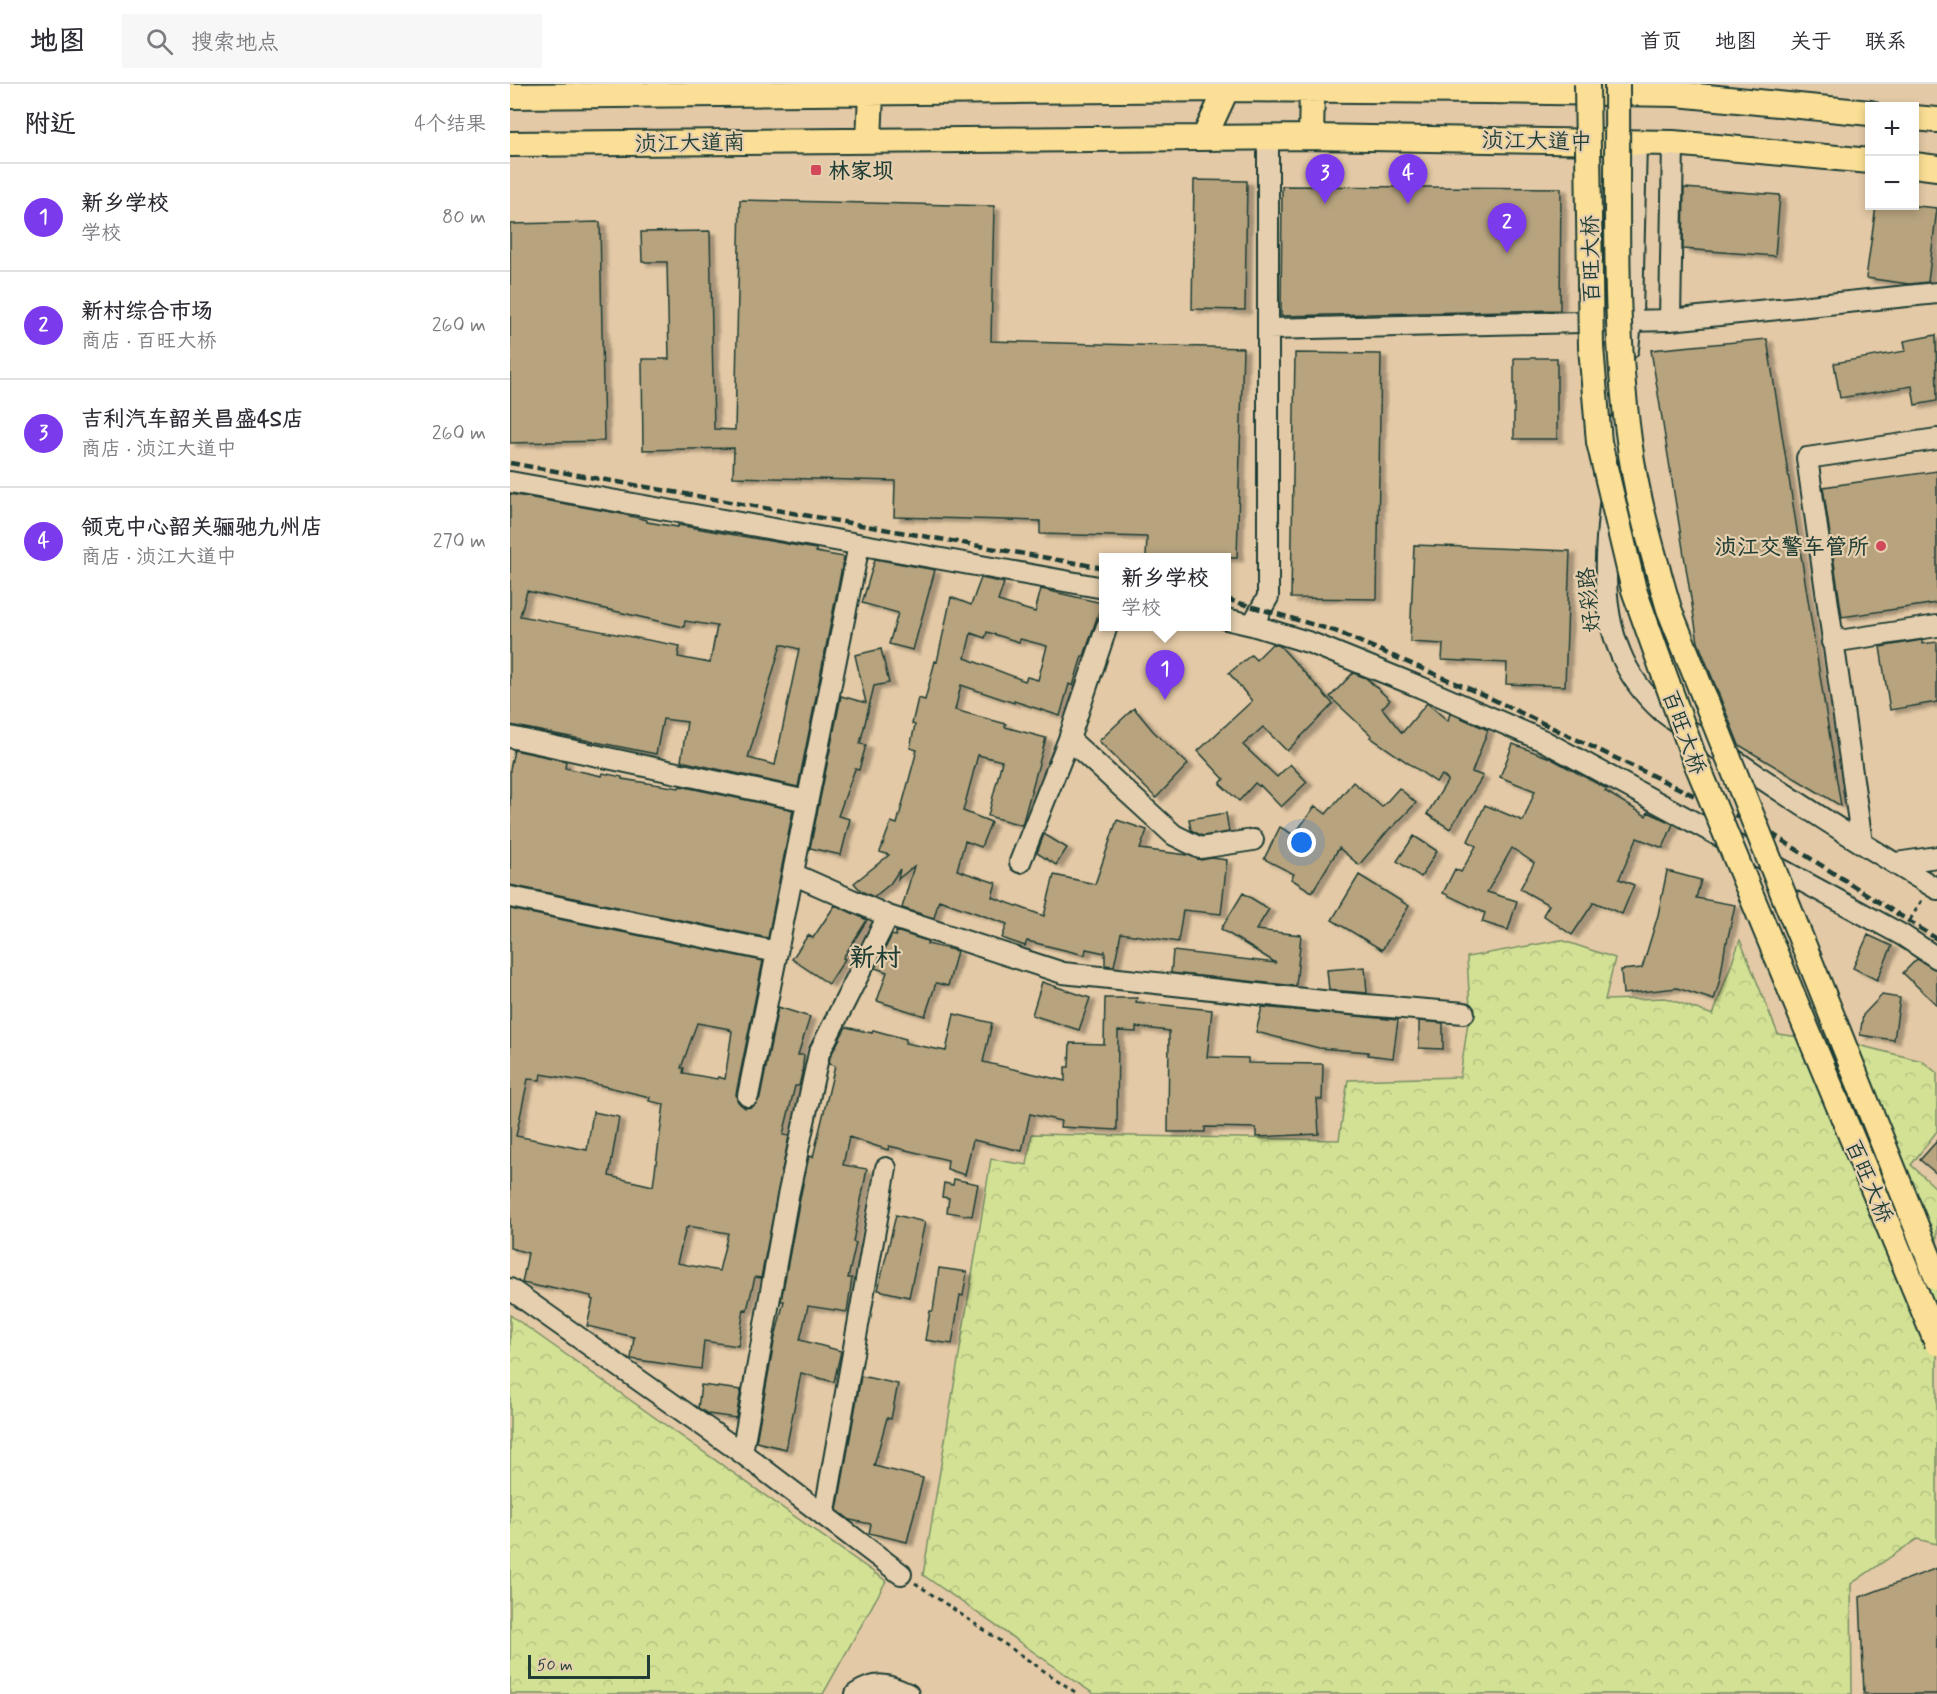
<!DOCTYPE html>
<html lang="zh">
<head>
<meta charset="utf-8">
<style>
	body { margin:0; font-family:Mynerve,"LXGW WenKai TC",sans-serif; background:#f7f7f7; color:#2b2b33 }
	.controls { position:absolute; right:18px; top:18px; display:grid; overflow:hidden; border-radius:0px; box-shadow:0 3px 9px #0003 }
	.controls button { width:54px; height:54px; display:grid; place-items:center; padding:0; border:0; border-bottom:2px solid #e1e1e2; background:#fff; color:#2b2b33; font:30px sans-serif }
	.scale { position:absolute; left:18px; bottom:15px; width:122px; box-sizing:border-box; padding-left:6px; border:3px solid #1f3d34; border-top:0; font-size:16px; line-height:21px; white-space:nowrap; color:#1f3d34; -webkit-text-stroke:4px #e5cfae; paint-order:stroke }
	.you { position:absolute; left:792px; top:759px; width:21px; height:21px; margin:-15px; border:4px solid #fff; border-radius:50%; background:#1a73e8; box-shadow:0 0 0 9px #1a73e833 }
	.badge { display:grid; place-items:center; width:39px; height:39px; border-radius:50%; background:#7c3aed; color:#fff; font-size:20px; font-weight:700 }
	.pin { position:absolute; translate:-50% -50px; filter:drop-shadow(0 2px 3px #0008) }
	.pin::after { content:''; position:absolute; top:32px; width:21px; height:18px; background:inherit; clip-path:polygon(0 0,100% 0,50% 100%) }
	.popup { position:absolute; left:589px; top:469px; width:132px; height:78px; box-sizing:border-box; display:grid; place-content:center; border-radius:0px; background:#fff; filter:drop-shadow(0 2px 4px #0005); font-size:20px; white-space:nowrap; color:#7c7c81 }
	.popup b { font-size:22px; color:#2b2b33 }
	.popup::after { content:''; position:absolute; left:50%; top:100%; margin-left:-12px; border:12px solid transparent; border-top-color:#fff }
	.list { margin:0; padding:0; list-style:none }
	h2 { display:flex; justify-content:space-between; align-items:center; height:78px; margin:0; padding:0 24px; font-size:26px }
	h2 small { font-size:20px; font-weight:400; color:#7c7c81 }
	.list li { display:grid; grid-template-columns:39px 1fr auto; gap:18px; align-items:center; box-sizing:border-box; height:108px; padding:0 24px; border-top:2px solid #e1e1e2 }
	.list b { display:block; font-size:22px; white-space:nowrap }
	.list p { margin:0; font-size:20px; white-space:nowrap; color:#7c7c81 }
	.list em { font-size:20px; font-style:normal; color:#7c7c81 }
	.icon { flex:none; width:33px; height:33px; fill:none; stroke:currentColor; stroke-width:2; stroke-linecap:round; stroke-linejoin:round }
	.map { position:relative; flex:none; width:1427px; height:1610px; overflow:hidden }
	header { display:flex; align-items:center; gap:36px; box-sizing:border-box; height:84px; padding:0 30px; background:#fff; border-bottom:2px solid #e1e1e2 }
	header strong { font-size:28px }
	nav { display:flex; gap:33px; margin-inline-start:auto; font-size:21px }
	.search { width:420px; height:54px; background:#f7f7f7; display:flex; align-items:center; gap:15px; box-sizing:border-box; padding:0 21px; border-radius:0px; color:#7c7c81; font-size:22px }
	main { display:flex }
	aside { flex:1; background:#fff }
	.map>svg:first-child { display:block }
</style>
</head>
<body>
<header>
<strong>地图</strong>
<div class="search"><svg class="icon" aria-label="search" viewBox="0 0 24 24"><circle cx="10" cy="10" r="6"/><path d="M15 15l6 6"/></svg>搜索地点</div>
<nav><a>首页</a><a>地图</a><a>关于</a><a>联系</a></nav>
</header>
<main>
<aside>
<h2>附近<small>4个结果</small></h2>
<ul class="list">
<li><span class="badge">1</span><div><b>新乡学校</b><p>学校</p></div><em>80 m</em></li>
<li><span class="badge">2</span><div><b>新村综合市场</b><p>商店 · 百旺大桥</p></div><em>260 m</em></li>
<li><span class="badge">3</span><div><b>吉利汽车韶关昌盛4S店</b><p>商店 · 浈江大道中</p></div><em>260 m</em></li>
<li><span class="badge">4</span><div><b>领克中心韶关骊驰九州店</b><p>商店 · 浈江大道中</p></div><em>270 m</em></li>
</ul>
</aside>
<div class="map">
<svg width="1427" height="1610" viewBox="0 0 1427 1610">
	<defs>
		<pattern id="forest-crowns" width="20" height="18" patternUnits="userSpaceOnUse" patternTransform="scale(1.5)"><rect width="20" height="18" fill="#d2e194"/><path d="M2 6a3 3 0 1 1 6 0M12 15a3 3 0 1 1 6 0" fill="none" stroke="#b4c280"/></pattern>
		<filter id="shadow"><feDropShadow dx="6" dy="3.5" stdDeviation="1.5" flood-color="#0004"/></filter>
	</defs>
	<rect width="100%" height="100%" fill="#e3c9a5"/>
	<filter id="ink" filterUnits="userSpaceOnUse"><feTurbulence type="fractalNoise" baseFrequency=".0167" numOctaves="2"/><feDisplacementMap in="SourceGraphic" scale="12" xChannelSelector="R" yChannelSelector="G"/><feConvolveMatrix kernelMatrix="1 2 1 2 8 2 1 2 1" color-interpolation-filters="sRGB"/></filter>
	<g filter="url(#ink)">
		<!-- forest -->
		<path fill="url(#forest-crowns)" stroke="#788f64" stroke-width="1.5" d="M1051 856 1105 874 1095 916 1156 914 1203 931 1230 856 1268 950 1348 961 1412 977 1427 989V1047L1401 1081 1427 1105V1460L1407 1455 1341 1500 1342 1610H584L413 1491 481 1075 517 1081 522 1050 829 1056 838 996 950 993 960 925 957 873Z
			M0 1231 376 1497 313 1610H0Z"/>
		<!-- building -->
		<path fill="#b7a37e" stroke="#1f3d34" stroke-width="1.5" fill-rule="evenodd" filter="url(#shadow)" d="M684 96 737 97 735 226 682 225Z
			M772 102 1051 104 1050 226 771 232Z
			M1174 104 1270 111 1265 172 1173 165Z
			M230 116 484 122 481 257 733 264 727 474 636 473 637 453 530 450V437L384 433 385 397 223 393 224 364 133 366 132 275H159L157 178H132L131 148 200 147 204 345 225 346Z
			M1366 122H1407L1427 124 1418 198 1399 200 1356 194Z
			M90 138 94 357 0 359V140Z
			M1426 251 1427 317 1405 321 1402 302 1330 314 1324 279 1396 267 1394 257Z
			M1257 255 1310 592 1331 722 1229 661 1188 558 1141 266Z
			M785 269 871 270 867 515 781 514Z
			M1004 274H1047V355H1004Z
			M1427 387V519L1332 533 1313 403Z
			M0 410 107 429 137 436V438L168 443V441L306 465V468L334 473 288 703 171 677 177 638 153 635 146 670 0 641ZM17 507 174 543 175 537 207 542 200 579 168 573 170 562 10 532ZM271 560 289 565 265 681 238 674Z
			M904 461 1060 467 1055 602 996 600 997 579 932 576 933 560 900 558Z
			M365 475 425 486 403 566 379 560 388 529 352 519Z
			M471 494 494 499 488 517 525 528 531 505 592 519 574 572H572L563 602 559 600 550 632 504 617V619L451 601 445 626 496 640 495 643 536 654 512 741 478 732 492 677 468 671 453 727 481 738 471 763 455 757 447 786 486 799 482 813 534 832 544 791 585 800 607 736 637 746 630 765 678 771 691 776 702 774 717 776 711 830 673 826 668 858 611 849 604 882 595 881V866V869L576 865 575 871 517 857 515 862 492 854 497 840 429 816 424 834 392 824 404 782 388 795 390 785 380 800 364 813 351 807 344 799 379 771 370 768 381 738 387 740 407 666 400 664 405 641 402 640 408 614 415 616 425 577 427 578 441 513 461 521ZM477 548 509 558 510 555 537 562 528 596 517 593 515 597 455 574 461 549 475 554Z
			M1412 556V560L1427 558V618L1380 626 1370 563Z
			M762 560 770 562 823 620 777 667 753 643 733 661 767 693 780 680 797 698 771 723 750 701 749 702 745 699 729 717 710 700 714 695 688 667 742 617 719 589 741 571 746 576Z
			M371 565 379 599 364 602 350 660 356 661 349 686 345 685 328 732 340 735 331 771 300 764 331 612 356 619 345 571Z
			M843 589 856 594 880 616 872 624 892 649 917 619 938 637 940 629 978 646 962 688 973 692 940 745 917 730 938 696 932 691 926 698 860 653 862 652 820 613Z
			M624 624 643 647 678 680 646 714 589 657Z
			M1003 660 1040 674 1097 705 1095 707 1136 732 1138 728 1163 740 1153 764 1127 754 1109 795 1124 801 1112 830 1084 818 1062 851 1033 831 1039 821 1010 805 1024 779 1002 764 977 808 1007 817 998 846 972 838 975 829 933 809 945 785 951 788 966 762 958 757 975 721 1013 737 1025 707 990 693Z
			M4 666 56 677 55 684 92 692 93 689 112 693V695L169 704 170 702 283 726 258 854 0 801V685Z
			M843 698 872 723 889 704 906 719 882 744 881 743 849 781 829 764 802 808 781 795 784 790 754 775 770 743 784 751 805 722 816 730Z
			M716 729 719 748 692 752 681 746 679 735Z
			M534 750 557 764 546 781 527 769Z
			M904 752 927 767 911 793 887 777Z
			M1157 787 1191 796 1186 814 1225 821 1217 858H1216L1210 895 1204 916 1167 904 1113 910 1111 886 1132 884 1148 831Z
			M849 791 899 822 872 866 822 836Z
			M733 809 759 825 746 846 791 851 786 902 661 889 663 867 766 879 711 845Z
			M325 821 357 836 333 874 335 875 319 900 282 875 298 851 303 854Z
			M0 825 253 877 226 1010 227 1016 235 1024 242 1023 250 1014 268 923 300 933 288 971H294L292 989 289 1002H285L273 1051 279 1052 251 1194 245 1193 237 1226 234 1225 228 1262 194 1257 191 1285 121 1275 124 1253 77 1242 83 1216 81 1215V1212L36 1202V1204L12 1199 18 1169 0 1164ZM187 939 220 945 219 946 222 947 215 995 208 993 207 995 173 989 174 984H171ZM31 990 77 998 140 1013 139 1017 154 1020 143 1102 99 1092 109 1033 83 1028 77 1066 6 1052 18 995 30 996ZM178 1142 218 1149 209 1187 167 1179 176 1144H178Z
			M386 847 417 857V860L447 867 438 902 426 899 415 932 367 917 377 888 365 884 382 851 386 852Z
			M1358 851 1382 862 1367 896 1343 884Z
			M1407 875 1427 886V921L1393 889Z
			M855 883 857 909 819 906 817 886Z
			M532 898 580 914 569 946 522 931Z
			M1372 911 1390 914 1384 956 1350 951 1353 931Z
			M595 914H627L626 918 702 926 697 973 738 974V979L813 980 812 1016 807 1015 809 1050 746 1053V1044L695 1043V1048H658L659 947 626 943V948L608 947 607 1046 550 1043 551 1037 520 1030 512 1067 463 1056 455 1091 437 1085 438 1076 379 1062 378 1066 339 1053 333 1081 357 1085 343 1158 346 1159 338 1194H342L337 1228 298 1222 290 1256 331 1267 324 1298 291 1289 276 1365 246 1358 264 1258 274 1217H271L290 1114 299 1072 303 1073 325 982 319 980 320 973 336 943 362 949 363 946 396 955 395 959 436 967 444 930 482 939 473 978 555 997V983H559L560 959 594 960Z
			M752 923 888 936 883 974 858 971V968L809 964 746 948Z
			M909 937 933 939V965L909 964Z
			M1427 1057V1090L1410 1076Z
			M444 1095 468 1100 462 1132 437 1128 439 1114 432 1113 434 1099 443 1101Z
			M386 1131 415 1138 399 1213 368 1206Z
			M429 1184 457 1188 453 1212 450 1211 442 1260 415 1256 420 1227H423Z
			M351 1292 388 1300 381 1335 377 1334 364 1382 413 1394 397 1458 359 1449 361 1440 340 1436 327 1426Z
			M191 1301 231 1306 226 1334 198 1330 188 1324Z
			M1427 1484V1610H1354L1350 1513Z"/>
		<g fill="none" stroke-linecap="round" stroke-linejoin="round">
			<defs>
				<path id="minor" d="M1160 236 1427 209
					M758 245 1160 236 1163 59
					M1118 265 1122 230 1126 58
					M1110 339C1103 407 1082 504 1110 568 1119 591 1134 611 1152 627 1173 644 1198 658 1220 673 1287 719 1357 763 1427 805
					M0 398 594 504
					M716 535 742 541 758 513V53
					M742 541 801 559 910 603 1034 657 1392 851 1427 874
					M597 542 559 655 664 751 690 764 743 756
					M1322 558 1427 542
					M0 653 297 717
					M1352 759 1297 374 1427 355
					M510 778 559 655
					M1386 779 1427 773
					M283 790 378 832 553 889 831 919 954 929
					M0 813 267 868
					M238 1012 349 461
					M0 1205 232 1369 391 1490
					M232 1369 278 1112 309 969 378 832
					M314 1432 376 1084
					M346 1610C366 1597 378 1600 398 1610"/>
				<path id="major" d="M0 12 716 5 977 7 1167 10 1360 29
					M1404 34 1427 36
					M801 53 802 6
					M694 54 719 0
					M359 57 361 9
					M0 60 801 53 1163 59 1360 77
					M1404 81 1427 84"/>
			</defs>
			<!-- minor casing -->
			<use href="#minor" stroke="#1f3d34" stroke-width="24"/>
			<!-- major casing -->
			<use href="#major" stroke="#1f3d34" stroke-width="28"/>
			<!-- path -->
			<path stroke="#1f3d34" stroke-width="3" stroke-dasharray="4.5 4.5" stroke-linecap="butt" d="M1400 836 1412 816
				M405 1499 568 1610"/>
			<!-- minor -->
			<use href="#minor" stroke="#e5cfae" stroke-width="20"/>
			<!-- major -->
			<use href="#major" stroke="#fbdf96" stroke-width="24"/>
			<!-- rail -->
			<path stroke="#1f3d34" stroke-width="4.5" stroke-dasharray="9 4.5" stroke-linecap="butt" d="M0 379 594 484
				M716 515 825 547 978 613 1256 746 1427 855"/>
			<defs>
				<path id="major-bridge" d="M1077 0 1081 263 1089 358 1124 506 1183 671 1427 1259
					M1107 0C1108 118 1103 238 1119 356 1126 413 1143 469 1159 525L1427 1194"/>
			</defs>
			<!-- major-bridge casing -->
			<use href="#major-bridge" stroke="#1f3d34" stroke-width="28" stroke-linecap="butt"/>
			<!-- major-bridge -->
			<use href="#major-bridge" stroke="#fbdf96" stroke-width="24"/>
		</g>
	</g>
	<!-- markers -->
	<g fill="#d1495b" stroke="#e5cfae" stroke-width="2">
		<rect x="300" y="80" width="12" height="12" rx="3"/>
		<circle cx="1371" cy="462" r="6"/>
	</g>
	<g text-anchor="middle" stroke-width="4.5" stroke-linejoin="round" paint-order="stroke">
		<!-- street labels -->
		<g font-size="22" fill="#1f3d34" stroke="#e5cfae">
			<text transform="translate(1027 56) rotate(1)" y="8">浈江大道中</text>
			<text transform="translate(180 58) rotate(-1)" y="8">浈江大道南</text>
			<text transform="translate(1080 175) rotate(-91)" y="8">百旺大桥</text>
			<text transform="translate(1078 516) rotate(-96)" y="8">好彩路</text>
			<text transform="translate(1175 648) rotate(70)" y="8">百旺大桥</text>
			<text transform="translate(1360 1097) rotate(67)" y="8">百旺大桥</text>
		</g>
		<!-- poi labels -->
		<g font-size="22" font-weight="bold" fill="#1f3d34" stroke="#e5cfae" text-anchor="start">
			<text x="318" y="94">林家坝</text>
			<text x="1359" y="470" text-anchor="end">浈江交警车管所</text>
		</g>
		<!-- quarter labels -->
		<g font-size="26" font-weight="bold" fill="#1f3d34" stroke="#e5cfae">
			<text x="365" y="882">新村</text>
		</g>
	</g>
</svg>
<div class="controls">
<button>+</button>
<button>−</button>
</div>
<div class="scale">50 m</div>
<div class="you"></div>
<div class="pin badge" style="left:655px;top:616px">1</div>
<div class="popup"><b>新乡学校</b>学校</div>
<div class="pin badge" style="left:997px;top:169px">2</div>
<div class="pin badge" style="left:815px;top:120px">3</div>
<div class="pin badge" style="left:898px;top:120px">4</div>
</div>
</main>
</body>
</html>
